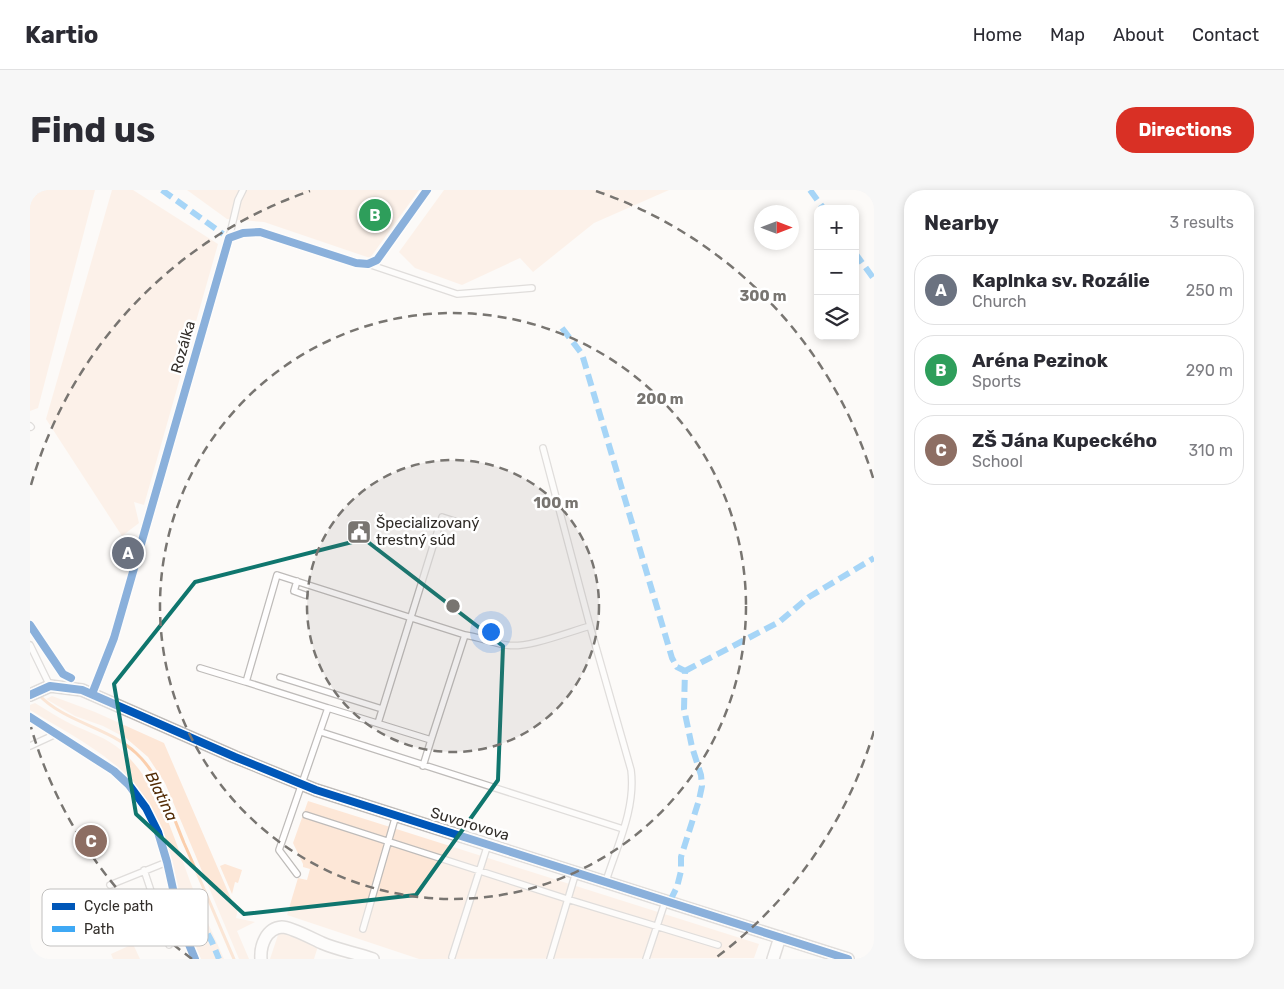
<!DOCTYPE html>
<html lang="en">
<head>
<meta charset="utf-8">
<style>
	body { margin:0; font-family:Rubik,sans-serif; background:#f7f7f7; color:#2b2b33 }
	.controls { position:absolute; right:15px; top:15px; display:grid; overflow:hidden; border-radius:10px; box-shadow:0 2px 8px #0003 }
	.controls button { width:45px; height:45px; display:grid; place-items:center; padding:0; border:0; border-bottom:1px solid #e1e1e2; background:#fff; color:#2b2b33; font:25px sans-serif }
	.compass { position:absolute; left:724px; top:15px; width:45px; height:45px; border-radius:50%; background:#fff; box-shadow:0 2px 8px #0003; rotate:90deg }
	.you { position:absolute; left:460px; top:441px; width:18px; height:18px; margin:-12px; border:4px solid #fff; border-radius:50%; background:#1a73e8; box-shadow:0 0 0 8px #1a73e833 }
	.badge { display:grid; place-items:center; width:32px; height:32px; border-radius:50%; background:#d93025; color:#fff; font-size:16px; font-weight:700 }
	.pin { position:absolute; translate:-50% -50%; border:2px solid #fff; box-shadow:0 1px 5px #0006 }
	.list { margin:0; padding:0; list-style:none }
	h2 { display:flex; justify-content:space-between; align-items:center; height:65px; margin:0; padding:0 20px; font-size:21px }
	h2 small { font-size:16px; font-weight:400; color:#7c7c81 }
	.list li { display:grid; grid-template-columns:32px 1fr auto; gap:15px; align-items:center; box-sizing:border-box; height:70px; margin:0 10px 10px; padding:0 10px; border:1px solid #e1e1e2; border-radius:20px }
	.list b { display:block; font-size:19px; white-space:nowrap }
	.list p { margin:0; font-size:16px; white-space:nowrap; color:#7c7c81 }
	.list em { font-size:16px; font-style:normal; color:#7c7c81 }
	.icon { flex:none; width:28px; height:28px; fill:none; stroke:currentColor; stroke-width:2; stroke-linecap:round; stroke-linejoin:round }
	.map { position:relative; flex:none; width:844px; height:769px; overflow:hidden; border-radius:20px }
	header { display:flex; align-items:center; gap:30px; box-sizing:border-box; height:70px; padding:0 25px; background:#fff; border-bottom:1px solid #e1e1e2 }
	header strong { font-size:24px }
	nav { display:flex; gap:28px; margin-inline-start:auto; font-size:18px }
	.intro { display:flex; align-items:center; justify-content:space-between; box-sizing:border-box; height:120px; padding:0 30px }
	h1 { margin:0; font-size:35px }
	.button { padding:12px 22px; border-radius:20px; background:#d93025; color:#fff; font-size:18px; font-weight:700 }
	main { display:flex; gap:30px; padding:0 30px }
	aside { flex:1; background:#fff; border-radius:20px; box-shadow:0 2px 8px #0003 }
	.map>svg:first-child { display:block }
</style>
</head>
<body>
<header>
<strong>Kartio</strong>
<nav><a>Home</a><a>Map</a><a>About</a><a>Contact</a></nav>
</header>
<div class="intro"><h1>Find us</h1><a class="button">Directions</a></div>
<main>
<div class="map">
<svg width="844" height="769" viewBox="0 0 844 769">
	<rect width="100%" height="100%" fill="#fcfaf8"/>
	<!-- green -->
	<path fill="#fde7d7" d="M0 0H65L8 218 0 221Z
		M82 0H103L188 54 114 315 104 312 109 333 92 346 16 229Z
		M157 0H389L340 68 234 32 197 29Z
		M414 0H639L564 33 503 82 490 68 432 95 385 78 369 62Z
		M22 506 65 522 134 553 205 718 208 719 206 728 225 732 207 741 219 769H209L135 593 118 567 96 548 73 536 45 526 16 509Z
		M5 513C17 520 29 528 41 534 58 542 78 548 92 561 131 596 145 651 163 699 173 723 184 746 194 769H171L164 753 173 749 165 728 157 731C146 697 140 662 126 628 104 575 46 548 0 520V515Z
		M278 611 729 754 724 768 389 769 257 725 268 688 277 690 280 679 273 677V674L263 653Z
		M195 674 212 680 208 693 205 692 202 704 190 676Z
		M252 740 288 756 284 769H240L249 742Z
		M103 754 110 769H83L81 764Z"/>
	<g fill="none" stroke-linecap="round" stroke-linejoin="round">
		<!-- stream -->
		<path stroke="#fbcfad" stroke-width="3" d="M8 504C35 533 77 536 106 563 131 586 141 622 154 653 171 691 187 730 204 769"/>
		<defs>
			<path id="service" d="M199 48 213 43 230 42 326 73 338 74 347 70 397 0
				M338 74 427 104 502 98
				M0 236 1 237
				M513 258 560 436 601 580C606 618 587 656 576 691
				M267 391 264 401 275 405
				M435 445C449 447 462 453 476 455 497 459 538 442 560 436
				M0 455 20 496
				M170 478 216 492
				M250 487 352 519
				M62 504 84 448 199 48 208 10 213 0
				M298 518 216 492 247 385 435 445 401 550
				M0 527 84 581 99 595 116 618 128 642 137 672 151 735 165 769
				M348 533 412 327 437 335
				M291 542 593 639
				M0 556 26 544
				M276 625 537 709 688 755
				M114 680 139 755
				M267 684 249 660 298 518 401 550 393 576
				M80 695 137 672
				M333 739 366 625
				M422 767 458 654
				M520 769 546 682
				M616 769 635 712"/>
			<path id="minor" d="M0 505 20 496 52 500 205 567 286 600 818 769
				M231 769C230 756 236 738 252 737 261 737 283 749 292 753 308 760 327 763 343 769
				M743 769 750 747"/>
		</defs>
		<!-- service casing -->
		<use href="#service" stroke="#bebbb9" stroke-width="8"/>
		<!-- minor casing -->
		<use href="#minor" stroke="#bebbb9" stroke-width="14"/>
		<!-- service -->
		<use href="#service" stroke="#fffefe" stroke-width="5.5"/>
		<!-- minor -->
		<use href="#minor" stroke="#fffefe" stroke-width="11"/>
		<!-- quiet -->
		<path stroke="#3fa9f5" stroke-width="6" stroke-dasharray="12 6" stroke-linecap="butt" d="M132 0 193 44
			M780 0 794 19
			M825 63 844 89
			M532 138 552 164 642 468 647 477 655 481 654 519 662 557 671 585 672 596 669 610 651 667V681L647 697 639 713
			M655 481 749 432 779 407 844 368
			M161 712 182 752 189 769"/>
		<defs>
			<path id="cycleway" d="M0 435 33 484 41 488
				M62 504 84 448 199 48 213 43 230 42 326 73 338 74 347 70 397 0
				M0 505 20 496 52 500 205 567 286 600 818 769
				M0 527 84 581 99 595 116 618 128 642 137 672 151 735 165 769"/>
		</defs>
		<!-- cycleway casing -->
		<use href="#cycleway" stroke="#fff" stroke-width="11"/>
		<!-- cycleway -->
		<use href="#cycleway" stroke="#0057b8" stroke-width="8"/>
	</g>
	<!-- marked area -->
	<path d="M0 0H844V769H0ZM334 349 473 456 468 590 386 705 214 724 106 624 84 494 165 392Z" fill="#fcfaf8" fill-opacity=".55" fill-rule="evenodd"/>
	<path fill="none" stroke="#0f766e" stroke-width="4" stroke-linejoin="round" d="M334 349 473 456 468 590 386 705 214 724 106 624 84 494 165 392Z"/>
	<!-- distance rings -->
	<circle cx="423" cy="416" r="146" fill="#787571" fill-opacity=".12"/>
	<g fill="none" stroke="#787571" stroke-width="2.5" stroke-dasharray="9 6">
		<circle cx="423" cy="416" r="146"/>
		<circle cx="423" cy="416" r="293"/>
		<path d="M844 541A439 439 0 0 1 684 769M162 769A439 439 0 0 1 1 537M1 295A439 439 0 0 1 280 1M566 1A439 439 0 0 1 844 291"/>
	</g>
	<!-- icons -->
	<defs>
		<symbol id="civic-square" viewBox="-11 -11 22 22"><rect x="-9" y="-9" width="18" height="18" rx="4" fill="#787571" stroke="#fff"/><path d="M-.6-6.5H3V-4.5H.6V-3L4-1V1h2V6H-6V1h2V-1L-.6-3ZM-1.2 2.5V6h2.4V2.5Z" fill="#fff"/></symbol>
	</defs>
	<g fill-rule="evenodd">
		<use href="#civic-square" x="315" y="328" width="28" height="28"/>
	</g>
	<g text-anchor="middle" stroke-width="5" stroke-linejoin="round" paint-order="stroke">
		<!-- street labels -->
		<g font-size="15" fill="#312d29" stroke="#fff">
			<text transform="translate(153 157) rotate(-74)" y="5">Rozálka</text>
			<text transform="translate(440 634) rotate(17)" y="5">Suvorovova</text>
		</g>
		<!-- poi labels -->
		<g font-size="15" fill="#312d29" stroke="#fff" text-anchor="start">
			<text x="346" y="338">Špecializovaný<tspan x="346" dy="17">trestný súd</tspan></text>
		</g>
		<!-- water labels -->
		<g font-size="16" font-style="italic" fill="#522b05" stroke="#fff">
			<text transform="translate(132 606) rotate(64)" y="6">Blatina</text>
		</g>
	</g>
	<!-- legend -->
	<rect x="12" y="699" width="166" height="57" rx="8" fill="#fff" stroke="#c1c0bf" stroke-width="1"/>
	<rect x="22" y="713" width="23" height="7" fill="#0057b8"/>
	<rect x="22" y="736" width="23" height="6" fill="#3fa9f5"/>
	<g font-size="14" fill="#312d29">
		<text x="54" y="721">Cycle path</text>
		<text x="54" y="744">Path</text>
	</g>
	<circle cx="423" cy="416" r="8" fill="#787571" stroke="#fff" stroke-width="2.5"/>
	<g font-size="15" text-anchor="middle" font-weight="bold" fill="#787571" stroke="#fff" stroke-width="5" stroke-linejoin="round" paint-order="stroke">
		<text x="733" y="111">300 m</text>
		<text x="630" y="214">200 m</text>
		<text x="526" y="318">100 m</text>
	</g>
</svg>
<div class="controls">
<button>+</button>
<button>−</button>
<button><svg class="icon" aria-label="layers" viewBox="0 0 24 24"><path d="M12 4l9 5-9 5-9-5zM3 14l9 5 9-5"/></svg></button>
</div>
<svg class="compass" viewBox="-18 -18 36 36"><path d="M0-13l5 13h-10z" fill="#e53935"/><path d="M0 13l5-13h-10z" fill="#7c7c81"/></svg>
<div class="you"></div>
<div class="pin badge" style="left:98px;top:363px;background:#6b7280">A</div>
<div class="pin badge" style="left:345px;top:25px;background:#2e9e5b">B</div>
<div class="pin badge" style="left:61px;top:651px;background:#8d6e63">C</div>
</div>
<aside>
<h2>Nearby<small>3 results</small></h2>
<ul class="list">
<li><span class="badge" style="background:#6b7280">A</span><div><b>Kaplnka sv. Rozálie</b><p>Church</p></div><em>250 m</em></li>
<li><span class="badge" style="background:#2e9e5b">B</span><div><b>Aréna Pezinok</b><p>Sports</p></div><em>290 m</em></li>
<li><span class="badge" style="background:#8d6e63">C</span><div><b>ZŠ Jána Kupeckého</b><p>School</p></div><em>310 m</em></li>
</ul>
</aside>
</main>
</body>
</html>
